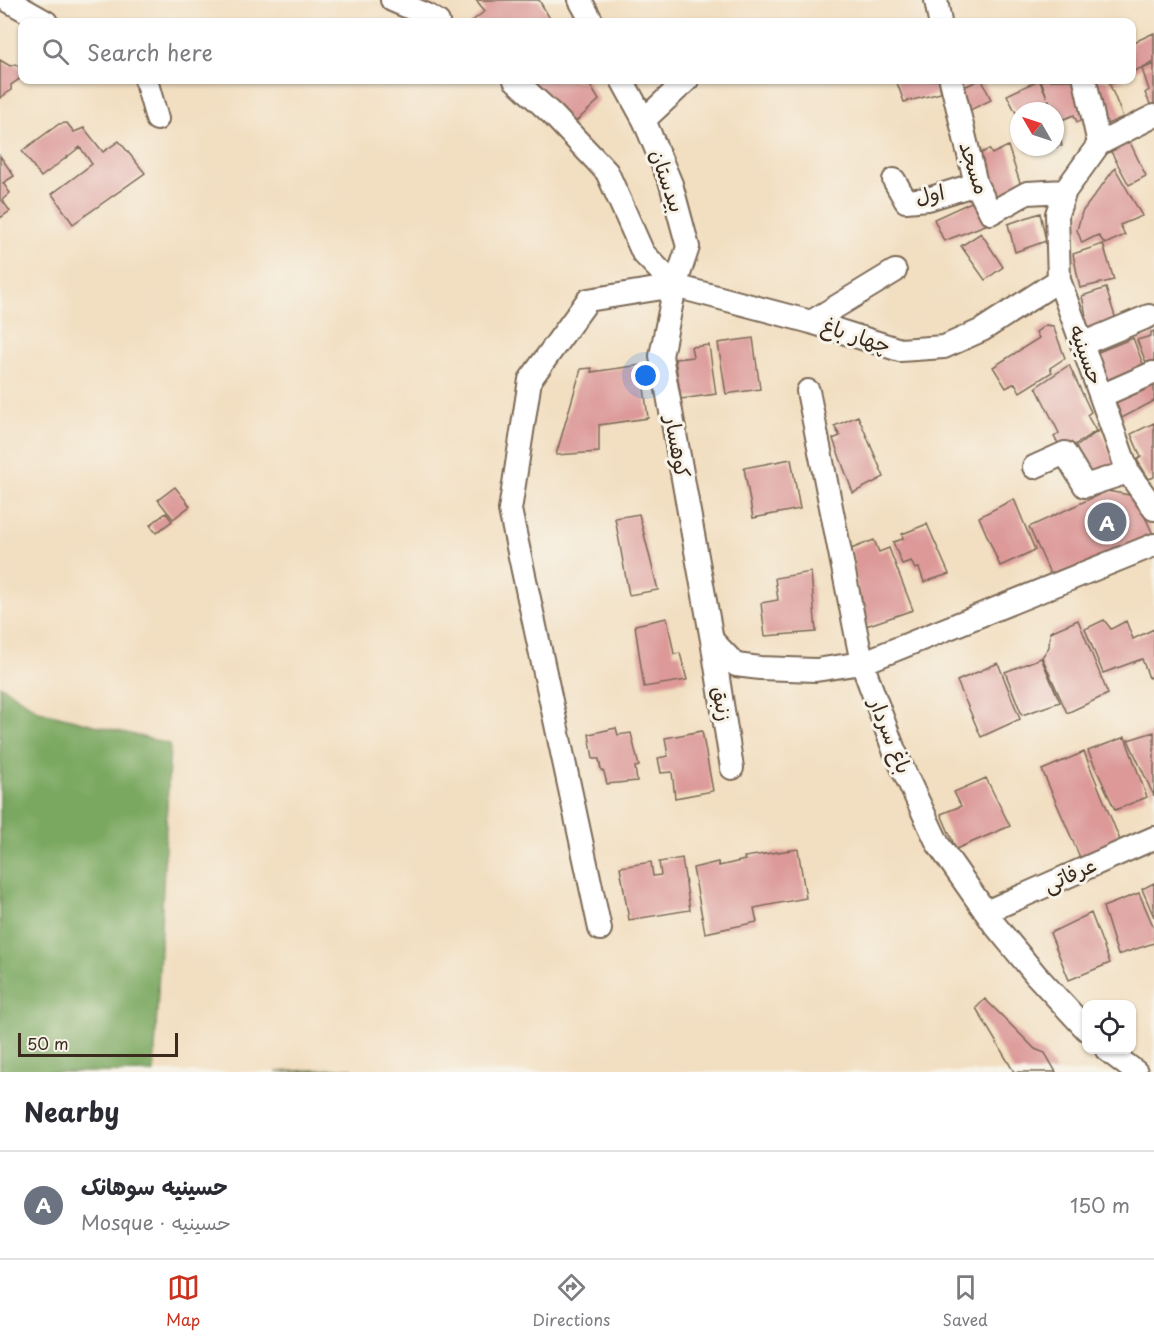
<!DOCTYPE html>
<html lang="en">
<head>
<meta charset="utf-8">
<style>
	body { margin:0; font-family:"Playpen Sans","Playpen Sans Arabic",sans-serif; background:#f7f7f7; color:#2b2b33 }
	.controls { position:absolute; right:18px; bottom:18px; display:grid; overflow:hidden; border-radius:12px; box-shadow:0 2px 4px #0004 }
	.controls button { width:54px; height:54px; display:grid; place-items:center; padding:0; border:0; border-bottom:2px solid #e1e1e2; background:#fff; color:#2b2b33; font:30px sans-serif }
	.compass { position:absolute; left:1010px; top:102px; width:54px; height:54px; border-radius:50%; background:#fff; box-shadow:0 2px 4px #0004; rotate:309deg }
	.scale { position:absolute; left:18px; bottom:15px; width:160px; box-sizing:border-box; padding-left:6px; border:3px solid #3b2a1e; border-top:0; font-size:16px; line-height:21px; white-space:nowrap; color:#3b2a1e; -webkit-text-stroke:4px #f7f3e8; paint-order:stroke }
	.you { position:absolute; left:646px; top:376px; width:21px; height:21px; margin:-15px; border:4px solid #fff; border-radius:50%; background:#1a73e8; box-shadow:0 0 0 9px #1a73e833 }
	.badge { display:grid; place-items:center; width:39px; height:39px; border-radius:50%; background:#c8321e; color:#fff; font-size:20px; font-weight:700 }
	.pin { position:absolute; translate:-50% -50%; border:3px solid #fff; box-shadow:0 2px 6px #0006 }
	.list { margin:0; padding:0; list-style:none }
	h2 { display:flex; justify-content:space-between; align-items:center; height:78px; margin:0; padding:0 24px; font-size:26px }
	h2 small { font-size:20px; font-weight:400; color:#7c7c81 }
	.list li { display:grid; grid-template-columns:39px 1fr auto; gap:18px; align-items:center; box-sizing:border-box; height:108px; padding:0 24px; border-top:2px solid #e1e1e2 }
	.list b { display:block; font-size:22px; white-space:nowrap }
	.list p { margin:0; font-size:20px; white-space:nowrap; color:#7c7c81 }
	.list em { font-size:20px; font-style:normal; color:#7c7c81 }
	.icon { flex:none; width:33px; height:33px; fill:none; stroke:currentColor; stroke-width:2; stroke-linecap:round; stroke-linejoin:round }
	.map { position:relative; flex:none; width:1154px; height:1072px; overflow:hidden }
	.search { position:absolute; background:#fff; box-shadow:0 2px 4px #0004; left:18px; right:18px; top:18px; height:66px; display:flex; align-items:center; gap:15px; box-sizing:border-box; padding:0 21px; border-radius:12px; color:#7c7c81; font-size:22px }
	.sheet { height:186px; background:#fff }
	nav { display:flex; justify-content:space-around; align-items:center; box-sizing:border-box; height:84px; border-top:2px solid #e1e1e2; background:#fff; font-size:16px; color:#7c7c81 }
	nav a { display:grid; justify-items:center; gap:3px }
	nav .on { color:#c8321e }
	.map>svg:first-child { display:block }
</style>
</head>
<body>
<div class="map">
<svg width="1154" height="1072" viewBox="0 0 1154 1072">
	<rect width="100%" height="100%" fill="#f7f3e8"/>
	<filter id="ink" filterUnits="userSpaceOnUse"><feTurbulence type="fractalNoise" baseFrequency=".0167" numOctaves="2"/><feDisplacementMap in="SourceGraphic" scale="12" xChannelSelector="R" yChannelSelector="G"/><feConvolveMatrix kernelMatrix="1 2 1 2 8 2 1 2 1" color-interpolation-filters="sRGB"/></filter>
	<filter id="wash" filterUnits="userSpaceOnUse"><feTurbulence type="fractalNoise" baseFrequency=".008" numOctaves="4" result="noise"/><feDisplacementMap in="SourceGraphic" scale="24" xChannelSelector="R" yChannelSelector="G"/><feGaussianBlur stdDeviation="1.35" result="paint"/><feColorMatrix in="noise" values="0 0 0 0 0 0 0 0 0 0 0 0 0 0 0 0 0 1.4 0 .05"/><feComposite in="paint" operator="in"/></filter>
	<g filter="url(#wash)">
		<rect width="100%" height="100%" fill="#f2dec0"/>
		<!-- forest -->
		<path fill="#7aa860" stroke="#5a693f" stroke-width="1.5" d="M0 685 39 711 170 744 154 1072H0Z
			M352 1068 353 1072H276Z"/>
		<g id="blocks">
			<!-- building -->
			<path fill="#dc9998" d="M476 0H539L552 22H471L485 11Z
				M1154 33V62L1132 72V43Z
				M0 60 10 66 16 64 22 71V77L11 85V90L0 98Z
				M1154 64V105L1151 106 1145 93 1149 90 1142 69Z
				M526 80H587L599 100 570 127Z
				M896 80H939L941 93 904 102Z
				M979 80H982L991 100 962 114 956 91Z
				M1039 80 1047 97 1041 80H1077L1090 117 1077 122 1074 115 1057 122 1055 111H1053L1049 100 1016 113 1007 95Z
				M1096 80H1108L1123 117 1105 125Z
				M1109 80H1125L1112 84Z
				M67 123 74 132 84 128 103 152 119 141 145 173 73 224 52 194 92 164 80 147 41 177 22 151 59 124Z
				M1055 127H1057L1062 146 1055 147Z
				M1127 136 1146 176 1129 185 1108 146Z
				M1008 146 1022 189 993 205 976 156 989 149 992 154Z
				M1025 147H1052V148L1027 153Z
				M0 156 14 176 3 183 10 193 2 200 10 211 0 218Z
				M1115 168 1142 216 1120 225 1125 235 1105 244 1098 235 1082 243 1077 230 1082 212Z
				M978 199 988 224 944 241 934 219Z
				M1040 213 1046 241 1015 252 1008 224Z
				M981 233 1003 267 985 280 961 246Z
				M1103 244 1114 280 1080 288 1073 254Z
				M1106 288 1118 326 1083 341 1075 318 1086 315 1082 296Z
				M1046 325 1053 326 1065 358 1050 368 1052 372 1020 392 1015 383 1006 388 993 367 1039 338 1036 332Z
				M1154 331V368L1149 370 1137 340 1151 336V332Z
				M753 338 760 389 726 394 718 343Z
				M1133 338 1146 372 1108 389 1096 353Z
				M709 345 716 394 681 399 675 359 693 357 691 347Z
				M641 365 648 418 599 425V452L556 455 581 369 592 368 591 372Z
				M1069 365 1091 412 1087 415 1096 431 1064 452 1054 437 1059 433 1036 387Z
				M1154 381V401L1122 418 1114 397Z
				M858 416 884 477 853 493 833 439 840 436 834 426Z
				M1154 423V477L1149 479 1137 460 1141 457 1131 434Z
				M1100 430 1117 469 1086 479 1070 451Z
				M791 459 800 509 753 518 744 468Z
				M175 487 190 506 173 519 158 500Z
				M1107 491 1135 496 1152 532 1148 543 1054 582 1029 527Z
				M1014 499 1035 550 1000 566 979 517Z
				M166 513 172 521 156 533 150 525Z
				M639 514 658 590 629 595 615 518Z
				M927 524 949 574 924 582 919 568 915 569 911 561 902 564 893 542 903 539 902 534Z
				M874 540 879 552 889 548 913 610 863 627 851 549Z
				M811 572 816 632 765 636 761 603 778 600 775 578Z
				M667 618 674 654 680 653 687 680 644 687 635 625Z
				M1078 620 1108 694 1067 713 1042 657 1049 647 1050 632Z
				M1104 620 1111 629 1126 621 1133 639 1154 629V676L1149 678 1142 659 1103 673 1085 629Z
				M1041 658 1060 702 1022 715 1005 672Z
				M998 663 1020 719 981 737 957 681Z
				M616 728 618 735 631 733 639 766 635 767 637 781 607 784 604 772 601 770 599 759H593L589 734Z
				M702 731 713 791 675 798 672 772 661 773 658 758 668 756 665 738Z
				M1154 732V796L1128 740Z
				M1125 737 1147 797 1115 810 1088 751Z
				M1084 752 1122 845 1082 862 1042 770Z
				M986 778 1010 826 956 849 941 814 961 806 954 792Z
				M798 849 806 898 754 908 757 922 705 933 693 868 718 862 719 866 745 860 744 857Z
				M682 858 690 910 629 920 620 867 651 862 653 876 661 875 659 862Z
				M1154 883V917L1142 889Z
				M1139 893 1154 928V943L1118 955 1103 907Z
				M1091 913 1110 963 1069 980 1050 933Z
				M985 999 1035 1049 1045 1053 1056 1072H1014L976 1008Z"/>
		</g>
	</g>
	<g filter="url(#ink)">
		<use href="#blocks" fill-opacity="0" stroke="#7b6957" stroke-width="1.5"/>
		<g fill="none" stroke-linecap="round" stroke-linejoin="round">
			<defs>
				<path id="minor" d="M7 0 46 22
					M392 0 427 15 438 22
					M580 0 592 22
					M936 0 940 22
					M146 80 157 119
					M515 80 553 115 607 172 643 253 675 286
					M622 80 644 120 671 184 688 247 675 286 661 356 712 640 736 665 760 668 816 670 862 663 1154 545
					M951 80 976 184 991 213 1027 193 1065 191
					M1085 80 1099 144
					M1154 116 1099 144 1065 191 1057 214 1059 280 1128 472 1154 509
					M644 120 687 80
					M894 180 906 201 928 199 976 184
					M811 322 895 271
					M1082 344 1149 316
					M808 391 862 663 894 750 938 844 994 924 1036 975 1086 1029
					M1101 396 1153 373
					M1034 467 1065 453 1085 486 1128 472
					M712 640 732 768
					M986 912 1154 838
					M600 929 510 510 530 380 588 300 675 286 811 322 900 350 944 347 982 330 1059 280
					M1107 1050 1136 1072"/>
			</defs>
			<!-- minor casing -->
			<use href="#minor" stroke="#7b6957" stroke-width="26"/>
			<!-- minor -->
			<use href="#minor" stroke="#fff" stroke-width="22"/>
		</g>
	</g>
	<g text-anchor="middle" stroke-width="6" stroke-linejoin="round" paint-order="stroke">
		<!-- street labels -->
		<g font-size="21" fill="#3b2a1e" stroke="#f7f3e8">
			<text transform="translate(974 168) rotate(72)" y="7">مسجد</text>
			<text transform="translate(667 181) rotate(71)" y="7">بیدستان</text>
			<text transform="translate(930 195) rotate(-11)" y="7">اول</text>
			<text transform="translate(856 336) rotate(18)" y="7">چهار باغ</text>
			<text transform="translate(1086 355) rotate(70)" y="7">حسینیه</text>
			<text transform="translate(677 447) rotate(80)" y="7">کوهسار</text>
			<text transform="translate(722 704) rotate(81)" y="7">زنبق</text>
			<text transform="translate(890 736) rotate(68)" y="7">باغ سردار</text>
			<text transform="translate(1070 875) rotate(-24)" y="7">عرفاتی</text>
		</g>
	</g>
</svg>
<div class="controls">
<button><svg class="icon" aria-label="locate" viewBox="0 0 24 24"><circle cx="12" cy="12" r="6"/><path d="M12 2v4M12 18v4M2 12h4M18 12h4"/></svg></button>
</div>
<svg class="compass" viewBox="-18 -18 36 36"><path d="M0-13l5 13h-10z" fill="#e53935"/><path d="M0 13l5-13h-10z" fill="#7c7c81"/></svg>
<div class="scale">50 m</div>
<div class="you"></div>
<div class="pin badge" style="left:1107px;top:522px;background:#6b7280">A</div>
<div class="search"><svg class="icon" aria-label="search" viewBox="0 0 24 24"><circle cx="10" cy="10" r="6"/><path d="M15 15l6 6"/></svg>Search here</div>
</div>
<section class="sheet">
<h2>Nearby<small></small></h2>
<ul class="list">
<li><span class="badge" style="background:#6b7280">A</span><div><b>حسینیه سوهانک</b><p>Mosque · حسینیه</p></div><em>150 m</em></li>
</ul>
</section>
<nav>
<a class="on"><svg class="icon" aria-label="map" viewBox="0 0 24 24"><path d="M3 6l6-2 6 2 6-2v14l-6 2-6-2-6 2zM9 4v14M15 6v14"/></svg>Map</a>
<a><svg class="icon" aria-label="directions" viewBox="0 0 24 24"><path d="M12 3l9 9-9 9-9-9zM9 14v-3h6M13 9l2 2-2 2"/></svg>Directions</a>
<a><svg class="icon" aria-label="saved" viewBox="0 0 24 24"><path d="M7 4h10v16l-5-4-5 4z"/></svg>Saved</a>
</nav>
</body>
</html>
